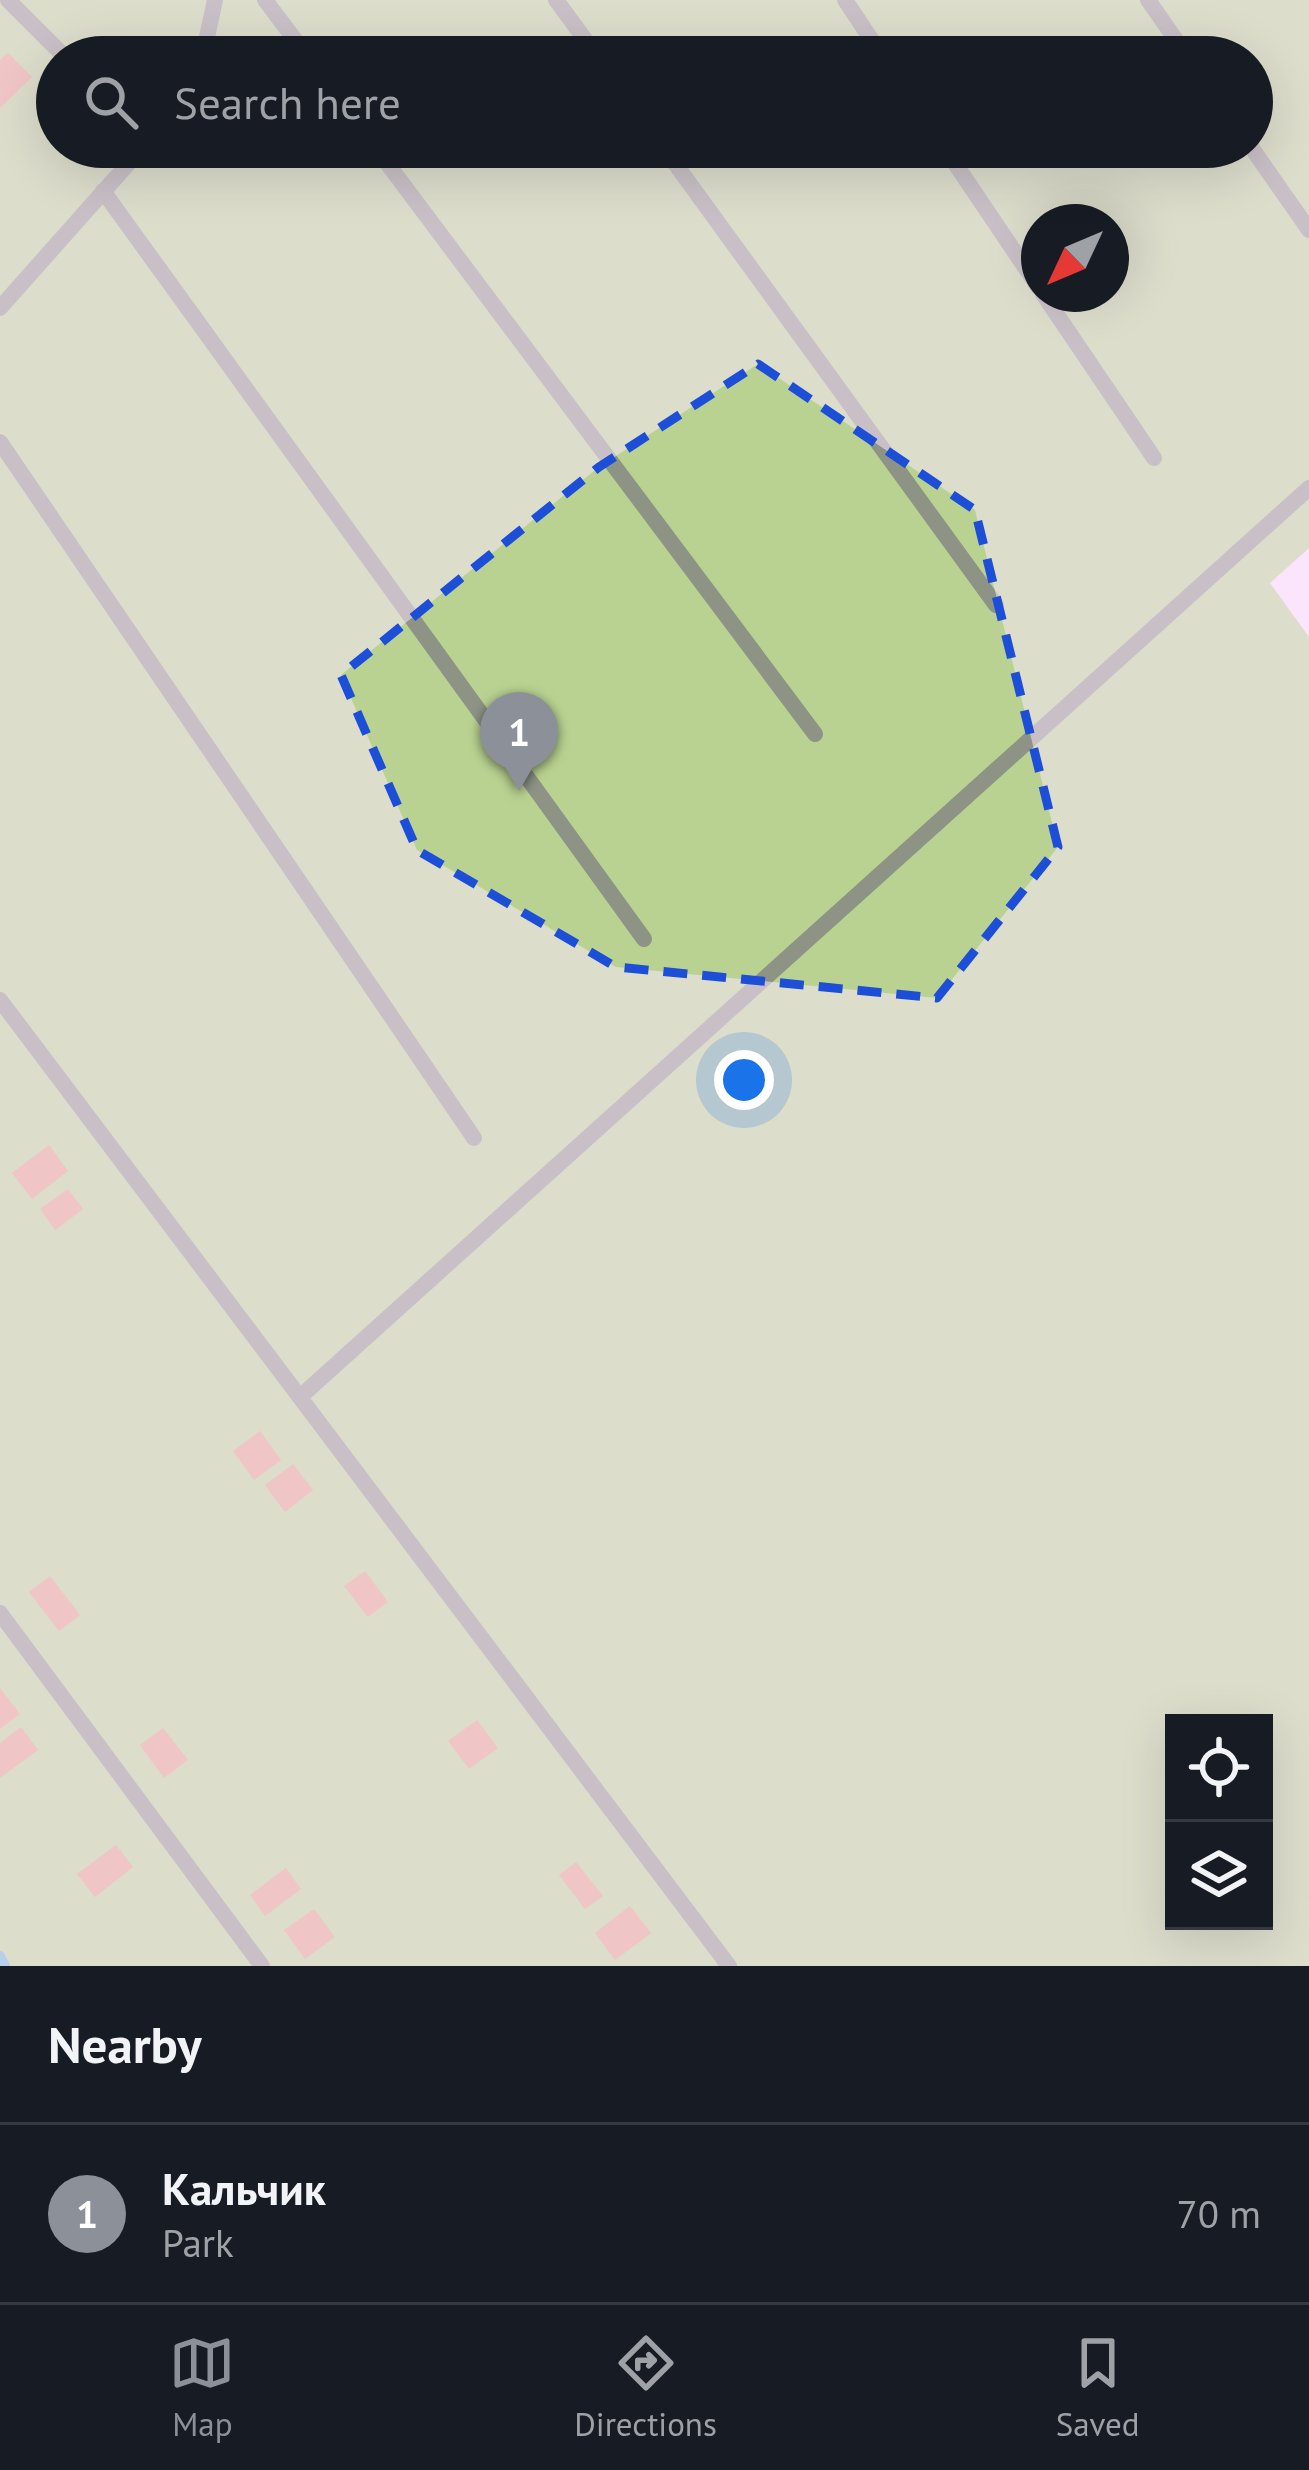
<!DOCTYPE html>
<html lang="en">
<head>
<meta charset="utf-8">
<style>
	body { margin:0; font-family:"PT Sans",sans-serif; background:#242831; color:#f1f3f6 }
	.controls { position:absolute; right:36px; bottom:36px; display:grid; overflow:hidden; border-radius:0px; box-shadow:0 12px 48px #0002 }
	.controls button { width:108px; height:108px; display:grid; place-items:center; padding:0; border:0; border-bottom:3px solid #363941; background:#171b24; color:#f1f3f6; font:60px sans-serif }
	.compass { position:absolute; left:1021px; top:204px; width:108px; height:108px; border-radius:50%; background:#171b24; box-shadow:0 12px 48px #0002; rotate:226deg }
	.you { position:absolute; left:744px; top:1080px; width:42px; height:42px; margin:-30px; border:9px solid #fff; border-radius:50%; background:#1a73e8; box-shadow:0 0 0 18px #1a73e833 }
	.badge { display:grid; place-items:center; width:78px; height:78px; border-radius:50%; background:#8c9099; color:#fff; font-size:39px; font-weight:700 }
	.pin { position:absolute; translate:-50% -99px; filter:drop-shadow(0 3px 6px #0008) }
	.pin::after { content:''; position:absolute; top:63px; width:42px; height:36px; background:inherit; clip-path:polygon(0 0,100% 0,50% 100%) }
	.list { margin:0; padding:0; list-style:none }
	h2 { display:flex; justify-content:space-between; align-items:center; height:156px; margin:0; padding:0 48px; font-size:51px }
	h2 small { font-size:39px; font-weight:400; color:#9ea1a6 }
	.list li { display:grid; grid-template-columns:78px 1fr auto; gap:36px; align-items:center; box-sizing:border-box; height:180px; padding:0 48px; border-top:3px solid #363941 }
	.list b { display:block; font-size:45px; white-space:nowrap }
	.list p { margin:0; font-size:39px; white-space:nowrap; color:#9ea1a6 }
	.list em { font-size:39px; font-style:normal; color:#9ea1a6 }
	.icon { flex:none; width:66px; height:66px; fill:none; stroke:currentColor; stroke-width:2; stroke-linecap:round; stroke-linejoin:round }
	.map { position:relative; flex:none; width:1309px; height:1966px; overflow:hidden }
	.search { position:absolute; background:#171b24; box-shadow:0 12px 48px #0002; left:36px; right:36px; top:36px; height:132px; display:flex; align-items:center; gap:30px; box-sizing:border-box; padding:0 42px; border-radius:66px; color:#9ea1a6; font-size:45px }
	.sheet { height:336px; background:#171b24 }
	nav { display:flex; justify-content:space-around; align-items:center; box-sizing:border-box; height:168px; border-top:3px solid #363941; background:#171b24; font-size:33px; color:#9ea1a6 }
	nav a { display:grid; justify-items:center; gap:6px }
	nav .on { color:#8c9099 }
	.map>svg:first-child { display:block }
</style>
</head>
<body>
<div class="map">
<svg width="1309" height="1966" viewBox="0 0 1309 1966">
	<rect width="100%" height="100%" fill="#fae5fc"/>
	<!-- green -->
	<path fill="#b9d291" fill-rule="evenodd" d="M0 0H1309V548L1270 583 1309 637V1966H0ZM57 57H1252V147H57ZM1039 222H1111V294H1039ZM1174 1723H1264V1921H1174Z"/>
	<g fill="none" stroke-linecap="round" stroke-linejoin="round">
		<!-- stream -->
		<path stroke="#65b3d6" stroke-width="10" d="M0 1956 5 1966"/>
	</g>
	<!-- building -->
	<path fill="#e49d85" d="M8 53 32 77 0 108V60Z
		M49 1145 68 1171 32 1199 12 1173Z
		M68 1189 83 1209 55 1230 40 1209Z
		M260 1431 281 1460 254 1480 233 1451Z
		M293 1464 313 1490 285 1512 265 1485Z
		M365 1571 388 1602 368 1617 344 1586Z
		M50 1576 80 1615 59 1631 29 1592Z
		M0 1688 20 1714 0 1729Z
		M477 1720 498 1748 469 1769 448 1741Z
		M21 1727 38 1750 0 1778V1743Z
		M163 1728 188 1760 164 1778 140 1745Z
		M116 1845 133 1867 95 1897 77 1874Z
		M576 1862 603 1896 585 1909 559 1875Z
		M286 1868 301 1889 265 1916 250 1895Z
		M630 1906 651 1933 615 1960 595 1933Z
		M314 1909 335 1937 305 1959 284 1930Z"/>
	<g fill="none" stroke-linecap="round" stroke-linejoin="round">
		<!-- service -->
		<path stroke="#8d9385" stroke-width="16" d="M8 0 65 57
			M265 0 308 57
			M556 0 598 57
			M845 0 883 57
			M1148 0 1188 57
			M200 57 204 51 215 0
			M375 147 815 734
			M663 147 996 605
			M944 147 1039 288
			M1251 147 1309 230
			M103 191 644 939
			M1043 294 1154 458
			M0 308 143 147
			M0 442 474 1138
			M0 1000 729 1966
			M300 1397 1309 488
			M0 1613 262 1966"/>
	</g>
	<!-- marked area -->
	<path d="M0 0H1309V1966H0ZM758 364 975 510 1058 847 937 998 616 967 417 850 341 675 599 467Z" fill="#fae5fc" fill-opacity=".55" fill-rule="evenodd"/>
	<path fill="none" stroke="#1d4ed8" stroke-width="9" stroke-dasharray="24 15" stroke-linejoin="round" d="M758 364 975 510 1058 847 937 998 616 967 417 850 341 675 599 467Z"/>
</svg>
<div class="controls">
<button><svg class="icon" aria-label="locate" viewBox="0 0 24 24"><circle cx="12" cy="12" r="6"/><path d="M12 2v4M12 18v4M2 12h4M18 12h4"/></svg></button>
<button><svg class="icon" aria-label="layers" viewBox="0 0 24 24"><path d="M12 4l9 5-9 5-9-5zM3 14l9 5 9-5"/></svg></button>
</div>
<svg class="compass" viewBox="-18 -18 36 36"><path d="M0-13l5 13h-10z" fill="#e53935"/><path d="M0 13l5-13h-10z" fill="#9ea1a6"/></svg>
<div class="you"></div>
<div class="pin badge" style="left:519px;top:791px">1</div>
<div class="search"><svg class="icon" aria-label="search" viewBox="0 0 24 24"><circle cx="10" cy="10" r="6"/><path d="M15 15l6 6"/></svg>Search here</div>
</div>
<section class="sheet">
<h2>Nearby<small></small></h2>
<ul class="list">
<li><span class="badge">1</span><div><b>Кальчик</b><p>Park</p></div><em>70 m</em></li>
</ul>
</section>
<nav>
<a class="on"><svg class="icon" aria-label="map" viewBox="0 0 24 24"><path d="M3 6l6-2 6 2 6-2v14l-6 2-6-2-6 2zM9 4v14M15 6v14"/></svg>Map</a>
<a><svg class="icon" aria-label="directions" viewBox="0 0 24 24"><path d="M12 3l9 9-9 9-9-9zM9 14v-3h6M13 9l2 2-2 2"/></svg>Directions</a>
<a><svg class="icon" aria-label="saved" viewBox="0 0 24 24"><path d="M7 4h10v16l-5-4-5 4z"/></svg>Saved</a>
</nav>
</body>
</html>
